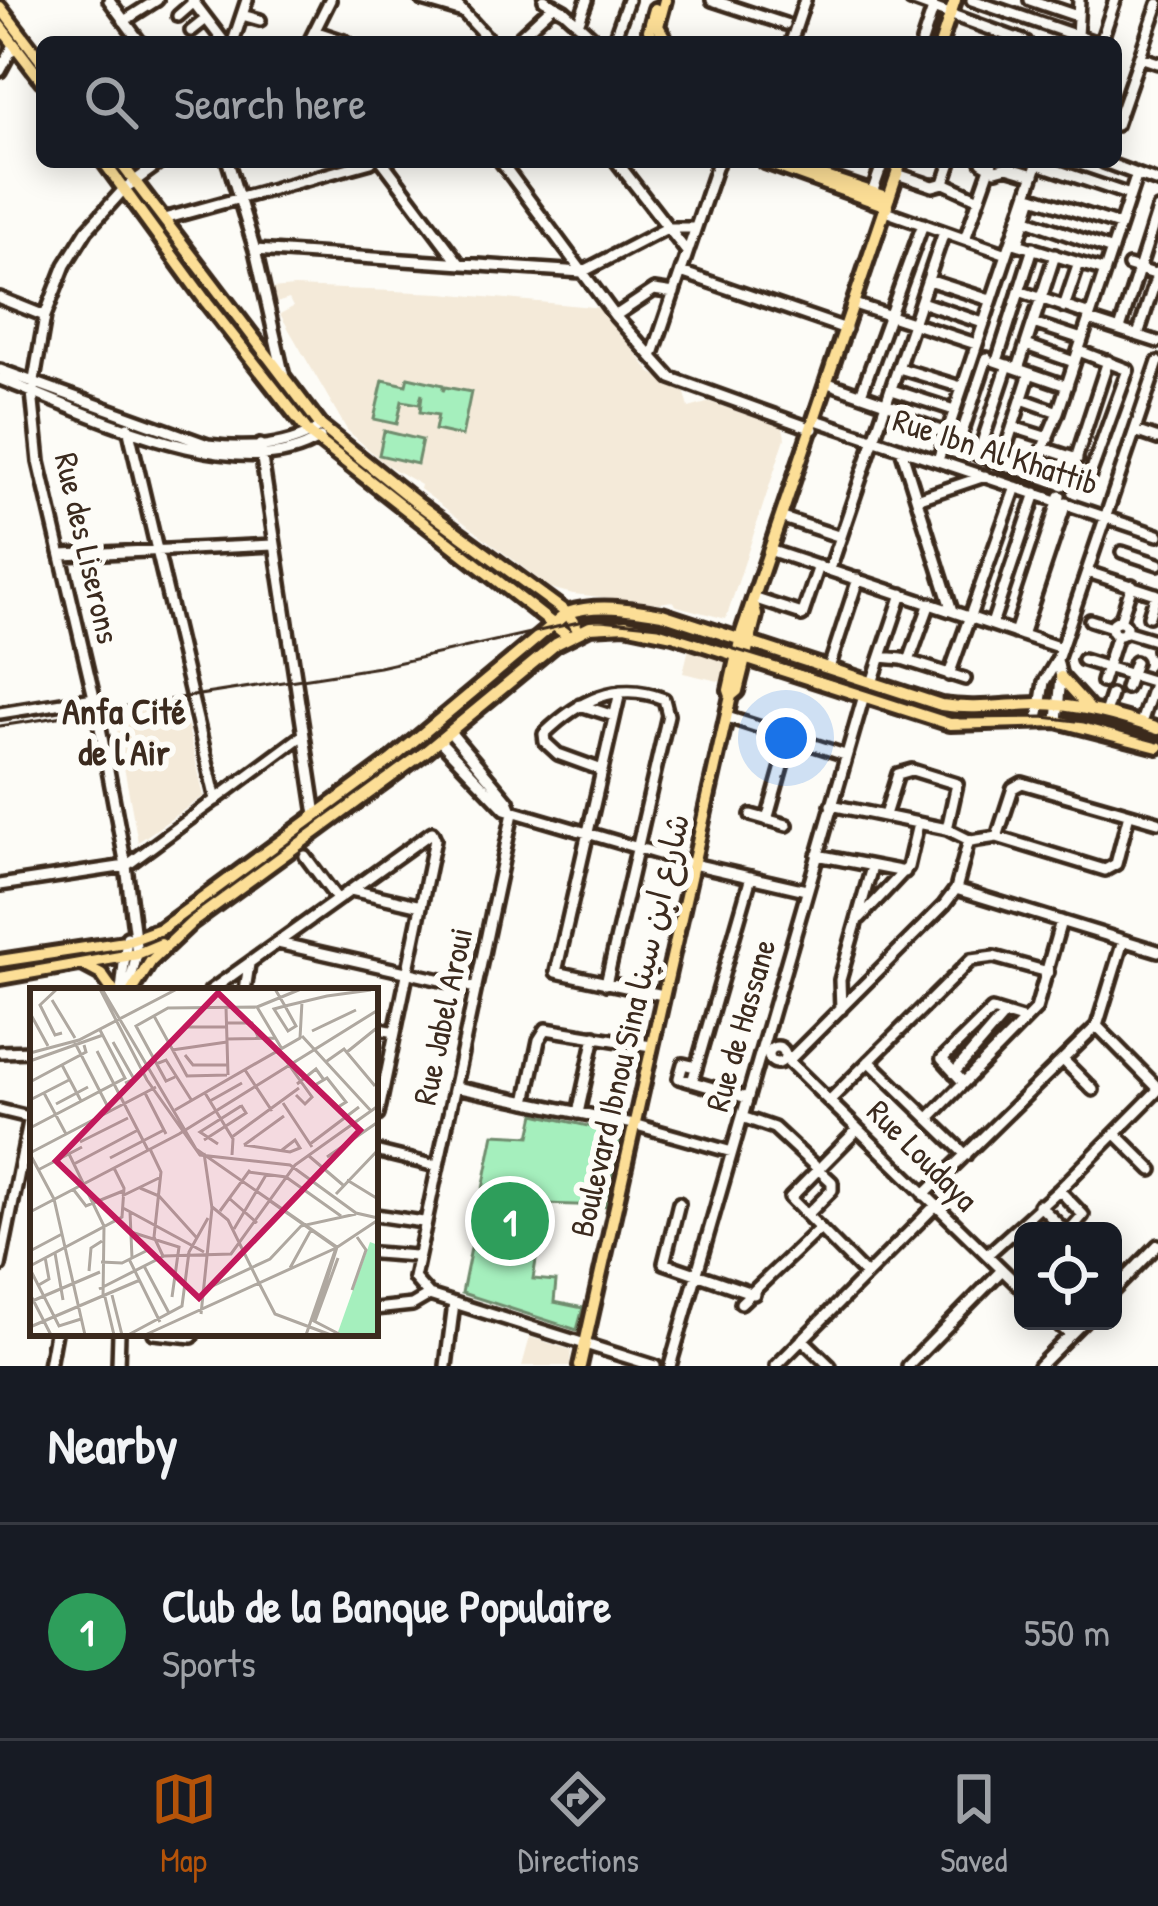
<!DOCTYPE html>
<html lang="en">
<head>
<meta charset="utf-8">
<style>
	body { margin:0; font-family:"Patrick Hand","Playpen Sans Arabic",sans-serif; background:#20242c; color:#f1f3f6 }
	.controls { position:absolute; right:36px; bottom:36px; display:grid; overflow:hidden; border-radius:18px; box-shadow:0 6px 30px #0003 }
	.controls button { width:108px; height:108px; display:grid; place-items:center; padding:0; border:0; border-bottom:3px solid #363941; background:#171b24; color:#f1f3f6; font:60px sans-serif }
	.you { position:absolute; left:786px; top:738px; width:42px; height:42px; margin:-30px; border:9px solid #fff; border-radius:50%; background:#1a73e8; box-shadow:0 0 0 18px #1a73e833 }
	.badge { display:grid; place-items:center; width:78px; height:78px; border-radius:50%; background:#b45309; color:#fff; font-size:39px; font-weight:700 }
	.pin { position:absolute; translate:-50% -50%; border:6px solid #fff; box-shadow:0 3px 12px #0006 }
	.list { margin:0; padding:0; list-style:none }
	h2 { display:flex; justify-content:space-between; align-items:center; height:156px; margin:0; padding:0 48px; font-size:51px }
	h2 small { font-size:39px; font-weight:400; color:#9ea1a6 }
	.list li { display:grid; grid-template-columns:78px 1fr auto; gap:36px; align-items:center; box-sizing:border-box; height:216px; padding:0 48px; border-top:3px solid #363941 }
	.list b { display:block; font-size:45px; white-space:nowrap }
	.list p { margin:0; font-size:39px; white-space:nowrap; color:#9ea1a6 }
	.list em { font-size:39px; font-style:normal; color:#9ea1a6 }
	.icon { flex:none; width:66px; height:66px; fill:none; stroke:currentColor; stroke-width:2; stroke-linecap:round; stroke-linejoin:round }
	.map { position:relative; flex:none; width:1158px; height:1366px; overflow:hidden }
	.search { position:absolute; background:#171b24; box-shadow:0 6px 30px #0003; left:36px; right:36px; top:36px; height:132px; display:flex; align-items:center; gap:30px; box-sizing:border-box; padding:0 42px; border-radius:18px; color:#9ea1a6; font-size:45px }
	.sheet { height:372px; background:#171b24 }
	nav { display:flex; justify-content:space-around; align-items:center; box-sizing:border-box; height:168px; border-top:3px solid #363941; background:#171b24; font-size:33px; color:#9ea1a6 }
	nav a { display:grid; justify-items:center; gap:6px }
	nav .on { color:#b45309 }
	.map>svg:first-child { display:block }
</style>
</head>
<body>
<div class="map">
<svg width="1158" height="1366" viewBox="0 0 1158 1366">
	<rect width="100%" height="100%" fill="#fdfcf7"/>
	<filter id="ink" filterUnits="userSpaceOnUse"><feTurbulence type="fractalNoise" baseFrequency=".00833" numOctaves="2"/><feDisplacementMap in="SourceGraphic" scale="24" xChannelSelector="R" yChannelSelector="G"/><feConvolveMatrix kernelMatrix="1 2 1 2 8 2 1 2 1" color-interpolation-filters="sRGB"/></filter>
	<g filter="url(#ink)">
		<!-- built -->
		<path fill="#f4ead9" d="M294 287 442 293 603 308 650 372 685 393 689 408 710 402 783 427 785 438 726 619 677 606 672 601 660 603 573 594 550 588 420 489 421 485 385 464 347 430 280 314 293 307 289 299 276 303 271 289Z
			M690 644 726 662 723 682 683 673Z
			M183 706 204 796 138 842 114 714Z
			M530 1337 571 1350 570 1366H522Z"/>
		<!-- green -->
		<path fill="#a5efbd" stroke="#708c6e" stroke-width="3" d="M408 377 443 385V391L445 387 471 392 462 436 435 430 438 415 420 412 422 394 419 404 402 401 397 424 374 419 383 380 406 385Z
			M384 431 422 440 417 464 379 455Z
			M535 1114 619 1133 622 1137 605 1206 545 1204 533 1279 556 1281 554 1302 583 1308 577 1330 462 1293 494 1134 530 1136Z"/>
		<g fill="none" stroke-linecap="round" stroke-linejoin="round">
			<defs>
				<path id="minor" d="M109 0 140 42
					M192 0 224 42
					M422 0 463 12
					M452 0 491 42
					M544 0 564 11 598 42
					M712 0 785 24
					M911 0 1026 42
					M972 0 1095 42
					M1030 0 1077 16
					M242 15 260 20
					M178 16 194 2
					M124 21 157 0
					M578 24 587 0
					M191 31 206 19
					M317 32 347 42
					M1077 36 1079 0
					M233 42 247 0
					M309 42 330 0
					M514 42 554 5
					M613 42 628 0
					M791 42 805 0
					M922 42 933 9
					M1101 42 1115 0
					M1140 57 1158 63
					M0 71 14 45
					M1116 125 1158 4
					M228 162 255 250 284 377
					M383 162 459 263
					M501 162 615 316 671 378 813 429
					M617 162 687 252
					M982 162 996 170 1007 167 1034 175
					M1104 162 1158 182
					M1038 164 1130 195
					M897 174 933 186 944 183 979 199
					M944 183 951 162
					M872 193 883 162
					M1027 195 1119 225
					M885 211 1007 254
					M1019 217 1112 250
					M164 219 371 162
					M965 239 992 162
					M1011 242 1105 271
					M1018 244 1033 197
					M255 250 582 272 667 228H695
					M1129 266 1158 275
					M681 272 846 329
					M928 280 990 300
					M1019 291 1090 315
					M0 298 45 316
					M921 302 983 323
					M854 304 976 344
					M1064 307 1079 263
					M615 316 654 290 674 293
					M1089 320 1158 342
					M1033 323 1082 339
					M1120 329 1158 209
					M1138 335 1158 272
					M1026 345 1074 362
					M652 357 718 162
					M987 358 962 433 963 445 978 455 1063 485
					M995 361 1067 386
					M997 361 1033 248
					M899 368 961 387
					M1018 369 1055 255
					M0 370 208 445C245 450 291 448 321 426
					M0 379C81 410 240 491 320 438
					M828 383 897 407 905 418 946 433
					M892 390 954 410
					M861 394 923 224
					M1022 399 1058 412
					M816 420 1158 535
					M128 427 216 800
					M1013 427 1048 438
					M1135 431 1158 439
					M260 445 316 815
					M1043 448 1077 459
					M901 449 952 611
					M978 455 1008 365
					M1076 459 1108 361
					M938 460 1038 162
					M1001 463 1030 373
					M1035 466 1084 481 1090 475 1128 370 1079 351
					M1032 474 1058 412 1137 174
					M917 499 985 476
					M783 518 841 537
					M772 551 1061 648
					M1122 552 1158 564
					M62 555 274 545
					M830 569 944 232
					M1088 572 1158 595
					M756 599 802 614
					M802 616 819 566
					M1149 616 1156 594
					M1090 620 1112 627
					M1120 621 1132 585
					M1112 628a7 7 0 1 1 14 0a7 7 0 1 1-14 0Z
					M992 624 1036 493
					M1125 631 1158 641
					M1015 633 1060 496
					M1022 635 1066 503
					M1158 649V650
					M881 657 902 659 965 679
					M1083 660 1155 682
					M909 661 930 603
					M829 668 858 579
					M949 675 1016 487
					M1102 682 1117 635
					M872 683 902 594
					M1126 688 1135 662
					M620 692 556 972 663 995
					M580 705 614 716
					M0 713 94 698
					M1105 713 1111 695
					M727 717 845 755
					M1038 720 1044 682 1057 660 1158 362
					M1057 721 1061 677 1057 660
					M1141 723 1158 672
					M450 732 508 801 513 813
					M440 741 505 809 693 864 806 890
					M602 770 558 754 545 742 544 734C578 701 617 680 664 699L668 715 606 984
					M831 805 947 829 971 841 997 837 1105 870 1116 864 1129 814
					M513 813 414 1278 429 1295 655 1366
					M751 815 787 825
					M885 815 898 774 912 770 957 784 947 829
					M767 820 790 738
					M997 837 1013 788 1022 783 1158 822
					M817 855 905 872
					M305 856 337 899
					M0 885 126 866 303 735
					M956 889 1158 951
					M351 890 421 906
					M860 918 908 867 918 824
					M278 943 476 988
					M121 991 127 937
					M128 991 137 954 126 866 96 706 39 462 32 392 45 316 65 265 87 230 124 189 161 162
					M210 991 432 832 435 839 378 1115
					M245 991 249 964
					M841 1009 840 980 872 867
					M1097 1026 1158 1088
					M375 1028 395 1032
					M769 1055a8 8 0 1 1 16 0a8 8 0 1 1-16 0Z
					M0 1052 33 1051
					M785 1058 1023 1290
					M789 1060 944 905 956 889 969 840
					M1063 1060 1093 1090
					M869 1061 966 1155
					M696 1067 683 1064 679 1078 747 1098
					M954 1073 1005 1014
					M692 1082 751 877
					M963 1082 942 1059 992 1010 1025 1020
					M455 1087 633 1124 732 1152
					M830 1100 971 960 994 957 1048 972
					M526 1102 539 1040 546 1029 651 1046
					M0 1110 33 1118
					M578 1113 595 1036
					M742 1117 774 1128 832 1182V1190L807 1215
					M929 1118 1036 1009 1061 921
					M858 1129 790 1198 866 1275
					M1116 1134 1152 1170
					M375 1151 436 1166
					M1059 1190 1083 1215 1069 1231
					M924 1195 1097 1026 1123 941
					M679 1203 664 1263 754 1294
					M1039 1205 1065 1231
					M375 1215 423 1222
					M375 1253 415 1256
					M987 1255 1059 1190 1158 1090
					M0 1266 30 1117
					M1113 1291 1158 1245
					M741 1303 820 1228
					M375 1309 412 1305 429 1295
					M1055 1321 1070 1335
					M154 1333 192 1337
					M802 1339 830 1366
					M49 1366 55 1333
					M118 1366 119 1333
					M446 1366 454 1303
					M670 1366 863 699
					M776 1366 935 1206
					M908 1366 1002 1270
					M1039 1366 1084 1321"/>
				<path id="major" d="M665 0 658 26 667 42
					M0 7 42 62
					M0 26 42 81
					M654 42 649 30 655 9
					M941 42 955 0
					M104 162 207 303 310 434 568 636
					M120 162 321 426 417 503 567 613 579 631
					M765 162 887 206
					M784 163 889 198
					M1061 677 1088 707
					M731 696 737 691 756 615 754 606
					M0 961 125 942 161 929 391 760 567 613C597 603 631 609 662 614L941 705C974 710 1004 705 1037 704 1078 704 1119 716 1158 729
					M84 965 101 974 113 991
					M0 978 137 954 161 944
					M132 991 151 961 191 923 425 752 556 644 590 627 625 625 673 635 950 724 1057 721 1158 747
					M580 1366 731 696 729 690 742 632 901 162"/>
			</defs>
			<!-- minor casing -->
			<use href="#minor" stroke="#3b2a1e" stroke-width="18"/>
			<!-- major casing -->
			<use href="#major" stroke="#3b2a1e" stroke-width="20"/>
			<!-- minor -->
			<use href="#minor" stroke="#fdfcf7" stroke-width="9"/>
			<!-- major -->
			<use href="#major" stroke="#fcde96" stroke-width="10"/>
			<!-- tram -->
			<path stroke="#3b2a1e" stroke-width="3" d="M0 726 379 667 592 619 659 626 960 718 1044 717 1084 722 1158 742"/>
		</g>
	</g>
	<g text-anchor="middle" stroke-width="12" stroke-linejoin="round" paint-order="stroke">
		<!-- street labels -->
		<g font-size="33" fill="#3b2a1e" stroke="#fdfcf7">
			<text transform="translate(996 451) rotate(18)" y="12">Rue Ibn Al Khattib</text>
			<text transform="translate(88 548) rotate(77)" y="12">Rue des Liserons</text>
			<text transform="translate(442 1016) rotate(-78)" y="12">Rue Jabel Aroui</text>
			<text transform="translate(629 1025) rotate(-77)" y="12">Boulevard Ibnou Sina شارع ابن سينا</text>
			<text transform="translate(740 1025) rotate(-74)" y="12">Rue de Hassane</text>
			<text transform="translate(923 1155) rotate(45)" y="12">Rue Loudaya</text>
		</g>
		<!-- neighbourhood labels -->
		<g font-size="36" font-weight="bold" fill="#3b2a1e" stroke="#fdfcf7">
			<text x="124" y="724">Anfa Cité<tspan x="124" dy="41">de l'Air</tspan></text>
		</g>
	</g>
	<!-- overview -->
	<g transform="translate(30 988)">
		<rect width="348" height="348" fill="#fdfcf7"/>
		<path d="M340 254 348 257V347H315L308 344Z" fill="#a5efbd"/>
		<path fill="none" stroke="#afa8a0" stroke-width="3" d="M27 1 10 17 25 47 32 45M70 1 117 92 170 167 260 177 326 225 348 230M72 1 166 161 307 259 284 333 311 347M245 1 255 18 266 38 258 43 244 21 255 18 297 8 341 2M22 12 45 50M196 19 198 87M227 19 271 1M227 19 252 61M0 25 18 58M124 28 157 88M196 35H222L229 51M155 39H196M282 43 326 22M272 48 342 124M197 51 246 50M44 53 80 123M83 54 104 91 95 95M142 62 197 54M67 63 118 162M249 63 282 109 275 116 266 107M317 64 348 39M0 65 49 52 147 1M155 67 163 77H197M0 73 73 47M297 73 314 61 345 98M126 76 136 72 162 113M32 77 51 113M215 82 242 123M156 88 197 87M145 89 136 93 106 38 138 20 227 19M0 94 56 64 54 57M267 96 286 81 294 92M284 96 308 119 316 114 297 90 285 97M14 105 36 146M115 105 136 146M175 105 203 151 202 167M0 112 39 92M180 113 212 95M253 115 282 159M26 116 58 99M145 122 270 50 272 14M0 140 95 90 70 42M202 149 269 100M174 152 216 125 211 117M50 154 98 130M188 156 170 144 211 118M280 156 329 119M214 157 260 164 270 160 265 152 252 162M214 157 254 128M120 161 131 184 124 249 133 268M0 165 126 99M0 166 24 211 55 347M39 166 74 238 73 310M279 168 313 197M297 169 348 134M80 170 134 142M44 176 108 142M8 182 52 159M218 184 256 189 311 228M317 192 348 211M110 200 129 208 166 249M43 201 56 218 93 203M306 206 348 162M92 208 131 189M200 211 227 235M240 213 307 260M181 218 198 232 229 295M93 220 174 264M190 223 220 182M0 224 149 146 348 22M100 224 102 270M204 241 236 187M101 244 149 259 142 309M0 263 32 246M25 265 33 312M99 271 130 334M71 274 92 275 118 262M0 278 92 229 94 200 84 180M114 278 139 325M260 280 281 242M0 281 29 338 51 331M59 283 61 260 72 253M229 295 245 326 301 347M7 298 19 291 15 269M69 301 134 268 201 266 265 177 348 118M322 302 336 262 327 249M172 303 240 271 271 238 326 226M0 306 21 347M82 307 92 347M75 309 84 347M0 314 70 284M171 326 182 220 174 165M285 333 308 270M0 339 110 292M98 347 152 318 159 264 178 230M115 347 306 260 348 232M276 347 306 260"/>
		<path fill="#c2185b" fill-opacity="0.15" stroke="#c2185b" stroke-width="6" d="M188 5 330 142 169 310 26 173Z"/>
		<rect width="348" height="348" fill="none" stroke="#3b2a1e" stroke-width="6"/>
	</g>
</svg>
<div class="controls">
<button><svg class="icon" aria-label="locate" viewBox="0 0 24 24"><circle cx="12" cy="12" r="6"/><path d="M12 2v4M12 18v4M2 12h4M18 12h4"/></svg></button>
</div>
<div class="you"></div>
<div class="pin badge" style="left:510px;top:1221px;background:#2e9e5b">1</div>
<div class="search"><svg class="icon" aria-label="search" viewBox="0 0 24 24"><circle cx="10" cy="10" r="6"/><path d="M15 15l6 6"/></svg>Search here</div>
</div>
<section class="sheet">
<h2>Nearby<small></small></h2>
<ul class="list">
<li><span class="badge" style="background:#2e9e5b">1</span><div><b>Club de la Banque Populaire</b><p>Sports</p></div><em>550 m</em></li>
</ul>
</section>
<nav>
<a class="on"><svg class="icon" aria-label="map" viewBox="0 0 24 24"><path d="M3 6l6-2 6 2 6-2v14l-6 2-6-2-6 2zM9 4v14M15 6v14"/></svg>Map</a>
<a><svg class="icon" aria-label="directions" viewBox="0 0 24 24"><path d="M12 3l9 9-9 9-9-9zM9 14v-3h6M13 9l2 2-2 2"/></svg>Directions</a>
<a><svg class="icon" aria-label="saved" viewBox="0 0 24 24"><path d="M7 4h10v16l-5-4-5 4z"/></svg>Saved</a>
</nav>
</body>
</html>
